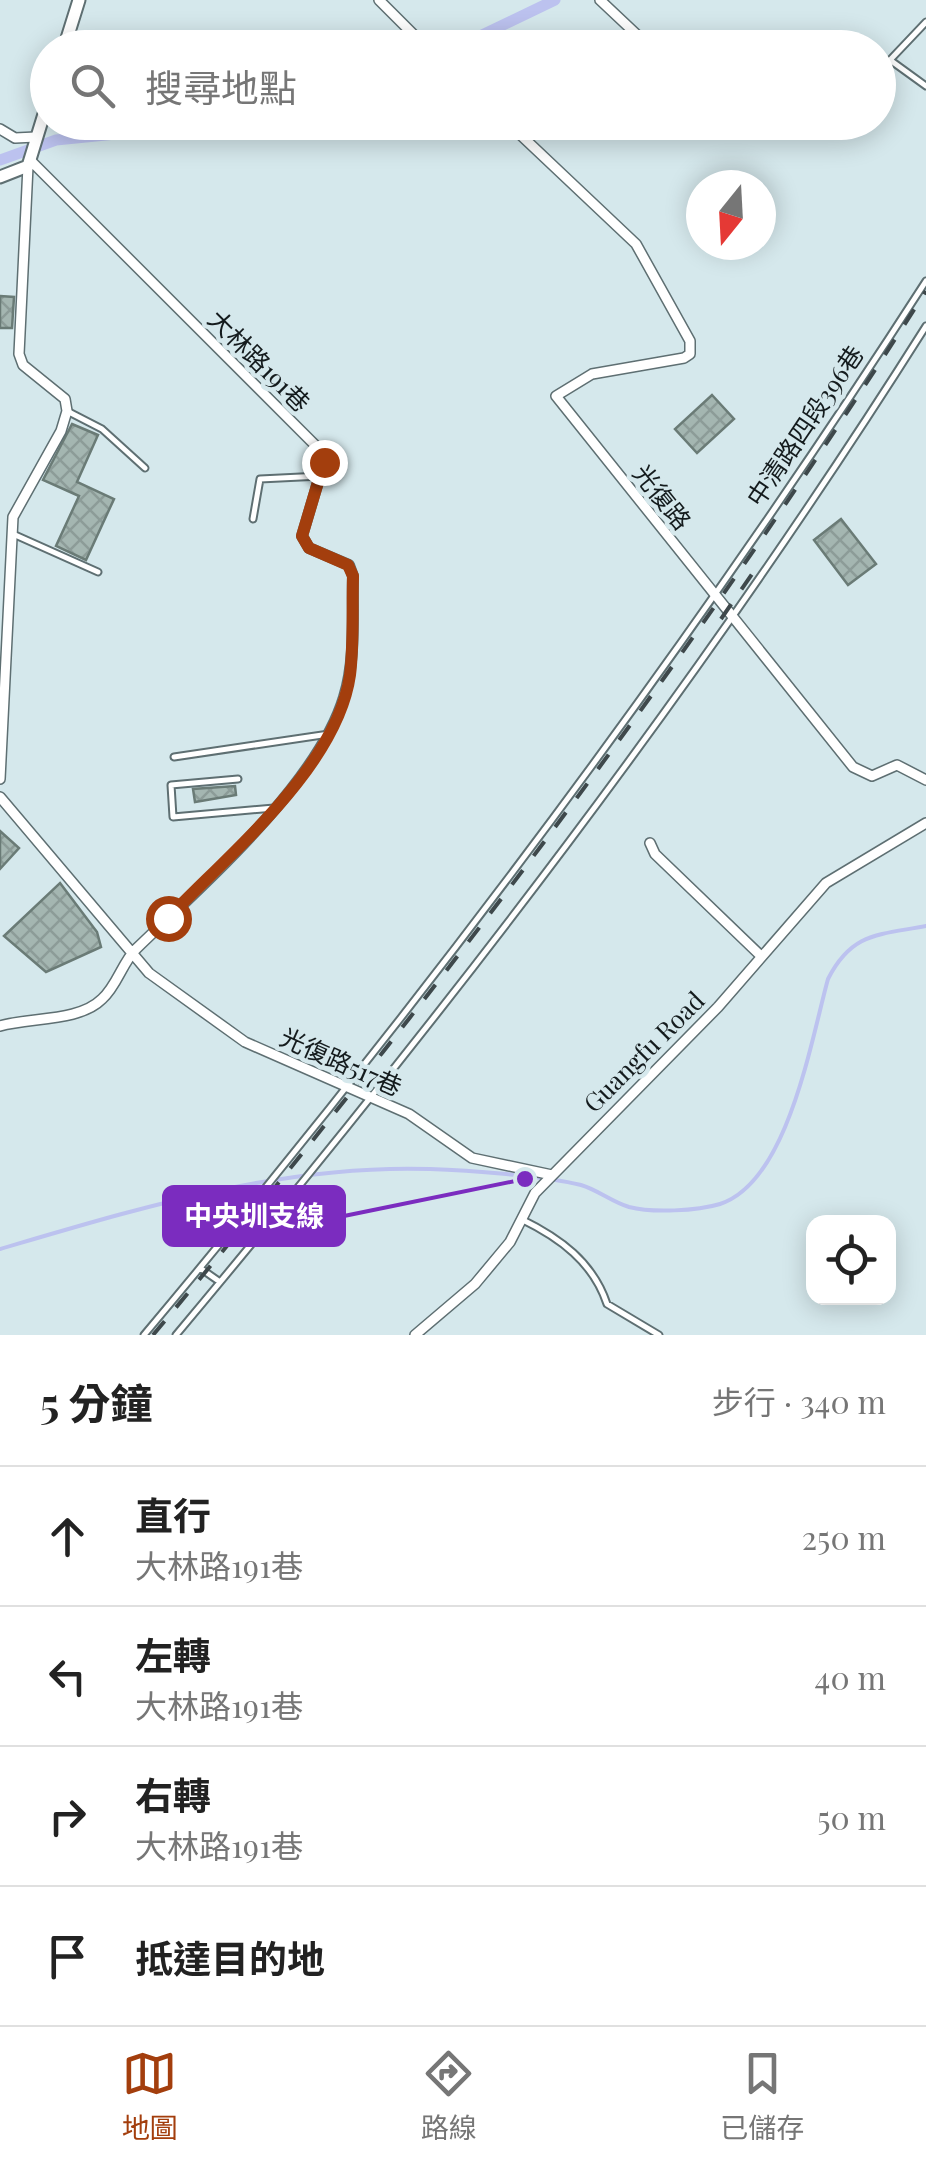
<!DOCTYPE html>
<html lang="zh-TW">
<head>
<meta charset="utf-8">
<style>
	body { margin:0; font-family:"Playfair Display","Noto Sans TC",serif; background:#f6f6f6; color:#222 }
	.controls { position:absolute; right:30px; bottom:30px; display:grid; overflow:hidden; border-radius:20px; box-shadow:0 5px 25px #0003 }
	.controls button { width:90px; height:90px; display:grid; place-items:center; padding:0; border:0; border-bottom:2px solid #e0e0e0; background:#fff; color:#222; font:50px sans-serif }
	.compass { position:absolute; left:686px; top:170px; width:90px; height:90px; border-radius:50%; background:#fff; box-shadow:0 5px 25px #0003; rotate:198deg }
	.stop { position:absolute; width:30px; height:30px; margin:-22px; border:8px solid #a33e0d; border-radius:50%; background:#fff }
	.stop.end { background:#a33e0d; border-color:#fff; box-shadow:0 2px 10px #0008 }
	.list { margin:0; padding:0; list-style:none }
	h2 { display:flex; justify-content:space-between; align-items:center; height:130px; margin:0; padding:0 40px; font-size:42px }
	h2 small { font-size:32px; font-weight:400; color:#767676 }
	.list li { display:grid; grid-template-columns:65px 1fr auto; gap:30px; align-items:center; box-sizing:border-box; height:140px; padding:0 40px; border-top:2px solid #e0e0e0 }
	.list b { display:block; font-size:38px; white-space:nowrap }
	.list p { margin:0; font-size:32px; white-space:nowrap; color:#767676 }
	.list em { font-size:32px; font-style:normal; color:#767676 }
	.icon { flex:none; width:55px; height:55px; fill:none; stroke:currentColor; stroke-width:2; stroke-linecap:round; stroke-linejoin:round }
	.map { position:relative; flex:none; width:926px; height:1335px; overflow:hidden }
	.search { position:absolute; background:#fff; box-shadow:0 5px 25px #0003; left:30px; right:30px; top:30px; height:110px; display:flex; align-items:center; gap:25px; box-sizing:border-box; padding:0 35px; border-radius:55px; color:#767676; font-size:38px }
	.sheet { height:690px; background:#fff }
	nav { display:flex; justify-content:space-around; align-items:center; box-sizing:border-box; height:140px; border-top:2px solid #e0e0e0; background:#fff; font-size:28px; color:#767676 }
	nav a { display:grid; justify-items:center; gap:5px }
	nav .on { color:#a33e0d }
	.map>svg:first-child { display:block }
</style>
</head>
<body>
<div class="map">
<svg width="926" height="1335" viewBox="0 0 926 1335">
	<defs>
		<pattern id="building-cross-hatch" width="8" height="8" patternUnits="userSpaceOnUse" patternTransform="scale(2.5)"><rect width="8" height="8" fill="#a4b6b1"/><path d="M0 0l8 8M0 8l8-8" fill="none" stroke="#8c9c98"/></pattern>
	</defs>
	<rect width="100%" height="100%" fill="#d5e8ec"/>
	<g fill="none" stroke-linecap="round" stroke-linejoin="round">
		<!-- stream -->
		<path stroke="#bcc2ef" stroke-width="4" d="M0 1249C140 1208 282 1164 430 1169 467 1170 546 1176 581 1185 598 1190 612 1202 629 1207 652 1213 697 1211 720 1204 788 1182 811 1040 828 979 852 932 879 935 926 926"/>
		<!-- canal -->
		<path stroke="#bcc2ef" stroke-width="11" d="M455 48 555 0
			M0 160 56 140 235 122"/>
	</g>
	<!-- building -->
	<path fill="url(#building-cross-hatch)" stroke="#6a7b76" stroke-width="2.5" d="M0 296 14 297 12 328H0Z
		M712 395 734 419 697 453 675 429Z
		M72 424 98 435 77 482 114 499 86 560 56 546 79 496 43 480Z
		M841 519 876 564 848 585 814 540Z
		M235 786 236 795 195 802 193 789Z
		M0 831 19 848 0 869Z
		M60 883 97 932 101 947 46 972 4 936Z"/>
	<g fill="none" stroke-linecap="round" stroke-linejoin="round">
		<defs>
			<path id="service" d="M926 22 890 60 926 86
				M67 411 102 429 145 468
				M253 519 260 479 321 476
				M13 534 98 572
				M174 757 329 734
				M238 779 171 785 173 817 274 808
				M521 1219C560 1238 593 1262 607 1304L659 1335
				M200 1268 220 1282
				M144 1335C425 1000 689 649 926 281
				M176 1335C444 1015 703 680 926 326"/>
			<path id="minor" d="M379 0 427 48
				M600 0 651 48
				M507 122 636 244 690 341V354L684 358 592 374 556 396 853 767 872 776 897 765 926 780
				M732 122 735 126
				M0 129 15 138 36 137
				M0 779 13 517 61 431 67 411 65 399 23 365 19 354 28 166
				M0 797 149 973 245 1042 409 1114 472 1158 552 1175
				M650 843 655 854 761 956
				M0 1026C30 1017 79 1022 102 999 117 986 122 963 136 949 202 885 318 784 344 697 356 659 352 615 353 576L349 565 309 548 302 536 324 462 320 450 30 160
				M415 1335 475 1284 510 1242 535 1193 718 1007 826 883 926 823"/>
			<path id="tertiary" d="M64 48 79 0
				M0 177 28 166 48 101"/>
		</defs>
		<!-- service casing -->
		<use href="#service" stroke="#5e6f72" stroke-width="9"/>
		<!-- minor casing -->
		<use href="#minor" stroke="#5e6f72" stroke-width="12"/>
		<!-- tertiary casing -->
		<use href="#tertiary" stroke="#5e6f72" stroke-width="15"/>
		<!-- service -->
		<use href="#service" stroke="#fff" stroke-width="5"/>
		<!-- minor -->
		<use href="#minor" stroke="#fff" stroke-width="9"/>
		<!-- tertiary -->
		<use href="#tertiary" stroke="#fff" stroke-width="11"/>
		<!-- rail -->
		<path stroke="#3e484b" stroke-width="4" stroke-dasharray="18 18" stroke-linecap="butt" d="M721 619 761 561
			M153 1335C431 1003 693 656 926 291"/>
	</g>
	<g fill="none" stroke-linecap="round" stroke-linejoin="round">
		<!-- route -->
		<path stroke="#a33e0d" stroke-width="12" d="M168 918C229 854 337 767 350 675 354 643 352 608 353 576L348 565 309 548 302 536 324 462"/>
	</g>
	<g text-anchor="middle" stroke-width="9" stroke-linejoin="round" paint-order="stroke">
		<!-- street labels -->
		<g font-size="25" fill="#141b1d" stroke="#d5e8ec">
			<text transform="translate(259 361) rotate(45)" y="9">大林路191巷</text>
			<text transform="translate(805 426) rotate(-56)" y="9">中清路四段396巷</text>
			<text transform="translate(662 497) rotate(51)" y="9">光復路</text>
			<text transform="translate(644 1052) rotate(-45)" y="9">Guangfu Road</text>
			<text transform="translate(341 1062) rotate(24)" y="9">光復路517巷</text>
		</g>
	</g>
	<!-- callouts -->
	<path fill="none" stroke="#7b2cbf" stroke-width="4" d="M525 1179L344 1216"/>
	<circle fill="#7b2cbf" stroke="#d5e8ec" stroke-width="4" cx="525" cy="1179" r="10"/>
	<rect fill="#7b2cbf" stroke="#7b2cbf" stroke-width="4" x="164" y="1187" width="180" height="58" rx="10"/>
	<g font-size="28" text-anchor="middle" font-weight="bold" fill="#fff">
		<text x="254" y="1226">中央圳支線</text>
	</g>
</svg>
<div class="controls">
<button><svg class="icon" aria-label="locate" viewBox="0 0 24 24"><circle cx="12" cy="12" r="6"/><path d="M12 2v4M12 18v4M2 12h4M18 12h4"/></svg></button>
</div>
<svg class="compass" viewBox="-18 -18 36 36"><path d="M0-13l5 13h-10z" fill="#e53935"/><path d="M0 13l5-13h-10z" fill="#767676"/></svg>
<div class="stop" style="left:168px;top:918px"></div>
<div class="stop end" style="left:324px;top:462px"></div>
<div class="search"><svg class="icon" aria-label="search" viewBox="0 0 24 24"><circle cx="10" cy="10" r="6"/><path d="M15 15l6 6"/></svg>搜尋地點</div>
</div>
<section class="sheet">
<h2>5 分鐘<small>步行 · 340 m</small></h2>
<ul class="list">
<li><svg class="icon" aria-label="ahead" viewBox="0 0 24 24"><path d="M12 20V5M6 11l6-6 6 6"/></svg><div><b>直行</b><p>大林路191巷</p></div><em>250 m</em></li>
<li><svg class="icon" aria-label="left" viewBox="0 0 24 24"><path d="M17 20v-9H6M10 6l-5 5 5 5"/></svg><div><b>左轉</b><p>大林路191巷</p></div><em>40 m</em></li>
<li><svg class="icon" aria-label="right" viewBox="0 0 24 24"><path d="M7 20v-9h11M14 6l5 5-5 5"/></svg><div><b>右轉</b><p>大林路191巷</p></div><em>50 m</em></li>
<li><svg class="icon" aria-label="arrive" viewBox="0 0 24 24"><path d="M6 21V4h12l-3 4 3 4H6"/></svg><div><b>抵達目的地</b></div></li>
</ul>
</section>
<nav>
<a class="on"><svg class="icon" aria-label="map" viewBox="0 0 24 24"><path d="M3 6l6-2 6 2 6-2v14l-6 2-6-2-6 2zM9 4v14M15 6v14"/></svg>地圖</a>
<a><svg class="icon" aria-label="directions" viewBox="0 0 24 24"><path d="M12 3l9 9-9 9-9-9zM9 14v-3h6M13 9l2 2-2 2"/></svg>路線</a>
<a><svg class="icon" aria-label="saved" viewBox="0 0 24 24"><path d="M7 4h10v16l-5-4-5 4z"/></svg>已儲存</a>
</nav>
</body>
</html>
